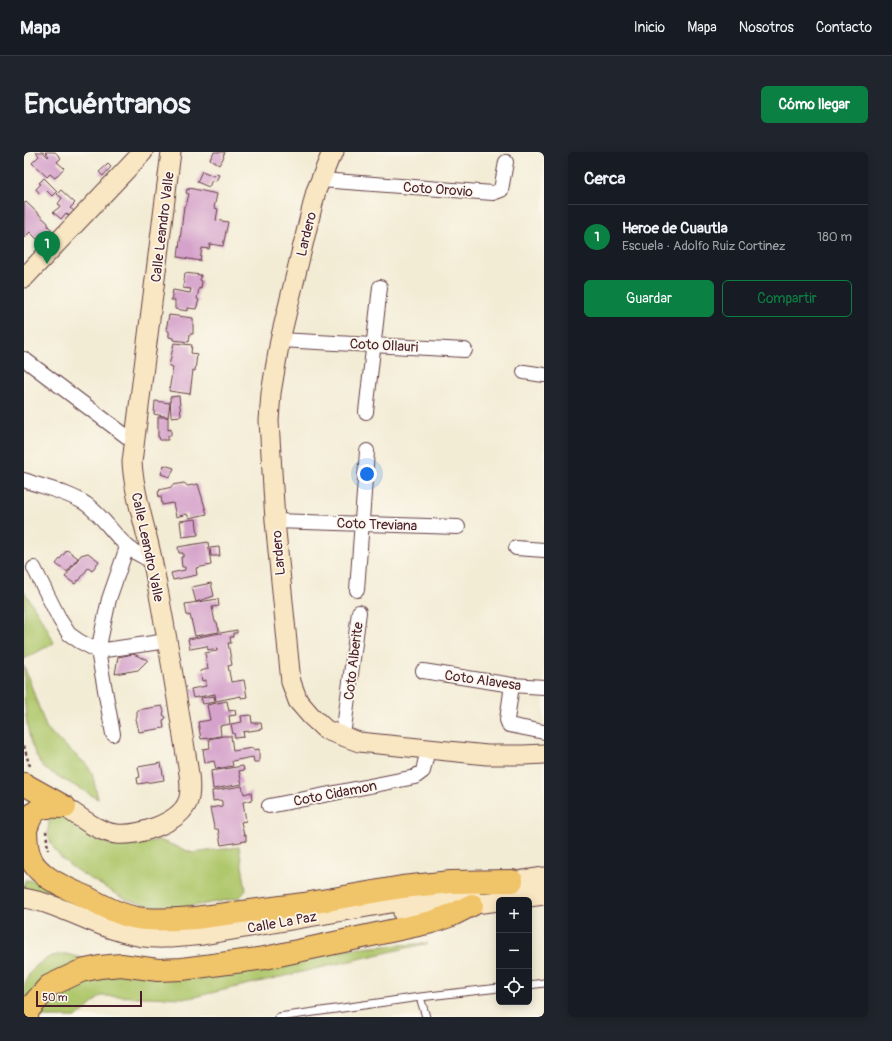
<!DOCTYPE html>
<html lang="es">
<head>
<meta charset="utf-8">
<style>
	body { margin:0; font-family:Pangolin,sans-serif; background:#20242c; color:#f1f3f6 }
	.controls { position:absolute; right:12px; bottom:12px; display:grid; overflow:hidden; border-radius:6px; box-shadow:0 2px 10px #0003 }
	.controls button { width:36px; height:36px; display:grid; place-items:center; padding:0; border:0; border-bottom:1px solid #363941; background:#171b24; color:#f1f3f6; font:20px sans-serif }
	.scale { position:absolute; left:12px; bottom:10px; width:106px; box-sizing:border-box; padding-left:4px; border:2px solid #4a1f2b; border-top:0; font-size:11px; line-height:14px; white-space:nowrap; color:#4a1f2b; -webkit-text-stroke:3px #fbf7ec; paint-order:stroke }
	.you { position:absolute; left:343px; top:322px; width:14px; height:14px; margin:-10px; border:3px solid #fff; border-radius:50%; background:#1a73e8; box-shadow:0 0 0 6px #1a73e833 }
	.badge { display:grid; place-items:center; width:26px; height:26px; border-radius:50%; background:#0b8043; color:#fff; font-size:13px; font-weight:700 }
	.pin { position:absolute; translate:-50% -33px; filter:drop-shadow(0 1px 2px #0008) }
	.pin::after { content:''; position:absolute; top:21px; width:14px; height:12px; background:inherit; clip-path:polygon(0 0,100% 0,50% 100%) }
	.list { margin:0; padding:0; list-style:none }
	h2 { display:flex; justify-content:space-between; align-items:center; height:52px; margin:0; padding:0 16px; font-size:17px }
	h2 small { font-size:13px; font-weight:400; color:#9ea1a6 }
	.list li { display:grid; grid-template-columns:26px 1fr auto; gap:12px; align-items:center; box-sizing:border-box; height:64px; padding:0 16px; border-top:1px solid #363941 }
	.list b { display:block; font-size:15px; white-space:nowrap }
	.list p { margin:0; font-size:13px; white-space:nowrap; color:#9ea1a6 }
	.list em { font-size:13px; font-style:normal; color:#9ea1a6 }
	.actions { display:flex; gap:8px; padding:12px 16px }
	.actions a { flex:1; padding:9px 0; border:1px solid #0b8043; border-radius:6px; text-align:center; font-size:14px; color:#0b8043 }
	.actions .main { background:#0b8043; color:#fff }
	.icon { flex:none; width:22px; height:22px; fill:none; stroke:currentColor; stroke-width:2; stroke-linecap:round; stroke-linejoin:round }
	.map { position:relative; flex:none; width:520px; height:865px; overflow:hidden; border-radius:6px }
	header { display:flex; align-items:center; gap:24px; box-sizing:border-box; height:56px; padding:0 20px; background:#171b24; border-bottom:1px solid #363941 }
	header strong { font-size:19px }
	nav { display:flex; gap:22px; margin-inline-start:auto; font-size:14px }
	.intro { display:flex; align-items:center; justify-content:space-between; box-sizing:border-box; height:96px; padding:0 24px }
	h1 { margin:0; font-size:28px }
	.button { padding:10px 18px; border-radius:6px; background:#0b8043; color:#fff; font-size:14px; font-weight:700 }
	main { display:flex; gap:24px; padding:0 24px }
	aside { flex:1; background:#171b24; border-radius:6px; box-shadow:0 2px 10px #0003 }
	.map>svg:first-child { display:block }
</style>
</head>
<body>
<header>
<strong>Mapa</strong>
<nav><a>Inicio</a><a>Mapa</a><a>Nosotros</a><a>Contacto</a></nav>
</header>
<div class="intro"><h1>Encuéntranos</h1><a class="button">Cómo llegar</a></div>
<main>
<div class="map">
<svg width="520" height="865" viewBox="0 0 520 865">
	<rect width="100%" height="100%" fill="#fbf7ec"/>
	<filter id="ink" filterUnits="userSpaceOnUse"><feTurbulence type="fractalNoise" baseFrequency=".025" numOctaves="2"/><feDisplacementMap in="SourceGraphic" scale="8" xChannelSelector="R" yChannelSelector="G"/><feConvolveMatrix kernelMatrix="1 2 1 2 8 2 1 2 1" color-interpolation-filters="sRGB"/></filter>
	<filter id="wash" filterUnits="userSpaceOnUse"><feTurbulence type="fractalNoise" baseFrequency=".012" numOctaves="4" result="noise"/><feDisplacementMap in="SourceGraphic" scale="16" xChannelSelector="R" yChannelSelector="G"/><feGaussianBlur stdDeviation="0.9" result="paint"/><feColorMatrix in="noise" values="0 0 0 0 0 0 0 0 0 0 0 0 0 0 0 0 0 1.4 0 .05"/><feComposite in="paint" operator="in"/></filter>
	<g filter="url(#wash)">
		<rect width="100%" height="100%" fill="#f3ecd5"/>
		<!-- green -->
		<path fill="#b0c86d" stroke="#7d744c" d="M0 439 23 476 30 491 0 507Z
			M0 514 22 575 32 586 62 612 68 621 74 647 21 617C0 593 0 548 0 514Z
			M35 660 74 687 88 693 104 694 135 688 169 701 215 695 222 738 215 746C190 750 163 757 137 755 123 753 107 750 95 744 88 740 81 735 74 731 55 720 28 706 24 681 24 675 25 669 27 663Z
			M1 728 17 729 57 752 29 743 3 738 0 736Z
			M404 791 165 846 77 844 53 865H0C0 856 0 846 0 837 3 816 23 802 42 802L133 826 294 799Z"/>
		<g id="blocks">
			<!-- building -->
			<path fill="#d5a2cb" d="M12 0H19L24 5 25 4 21 0H31L37 6 33 10 40 16 31 26 26 22 23 25 8 11 15 4Z
				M190 0H201L199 4 200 5 195 13 186 7Z
				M84 12 87 15 79 24 75 20Z
				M178 19 190 24 192 22 195 23 192 29 188 28 185 35 173 30Z
				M20 26 33 39 28 44 21 37 16 42 12 37 17 32 15 31Z
				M165 36 193 42 190 56 194 57 192 68 204 70 199 94 186 92 185 97 178 96 176 109 154 105 160 54H162L165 42 162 41 163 37 165 38Z
				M37 38 51 51 46 56 50 59 45 64 42 61 37 67 29 60 37 54 34 52 38 46 33 42Z
				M2 50 24 71V74L30 80 18 92 6 80 0 86V51Z
				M161 121 177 123 176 128 178 129 177 137 175 136 173 147 175 148 172 157 164 156V159L151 157V148H147L149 138 166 141 167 137 159 136Z
				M145 163 169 166V182H166L165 190 149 188V186L145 185V179L142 178Z
				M150 191 168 193 167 201 173 202 171 219 169 218 166 242 145 239 149 215 145 214Z
				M155 244 157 264 147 265 146 245Z
				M131 249 146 251 144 265 130 262Z
				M134 265H144V278L147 277V284H144V288H136L135 285H134Z
				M140 313 150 316 146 325 137 322Z
				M160 331 164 334 174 332 183 362 165 366 163 362 152 365 149 351 138 353 137 344 135 345 134 340 136 339 135 338 148 335V333Z
				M172 367 174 383 158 385 156 369Z
				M184 390 187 413 172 416 173 423 149 428 147 421 161 418V415H158L157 405H159V401H155L154 395Z
				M195 395 196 404H187L186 396Z
				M43 398 54 406 43 420 32 412Z
				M64 401 75 409 68 419 64 416 55 429 54 428 51 432 41 425 57 403Z
				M187 431 190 444 172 450 168 435Z
				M194 447 195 454 188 455 191 470H193L195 480 171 484 166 463 163 464 161 452Z
				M213 478V481H209V485H206L207 491H204L208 513 204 514 207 530 220 528 223 545 217 546V544L192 549 191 542 169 546 167 537 182 534V528L178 529 176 519 184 517 181 501 193 499V496L184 498 183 494 166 497 164 487Z
				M109 502 124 508 114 518 91 522 94 505Z
				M190 544 191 550 179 552 177 546Z
				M203 549 205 559 211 558 212 563 205 564 206 572 196 574 197 584 177 587 174 570 186 568 183 553Z
				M138 554 140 559 139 563 142 565 141 567 139 568 140 576 115 580 112 567 113 565V558Z
				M227 563 228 571H237L238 577 219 580 220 585 211 586 210 581 209 582 207 572 218 570 217 564Z
				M199 584H207L209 599 229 596V598L235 597V610H230L229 605 208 609 209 614 192 617 190 609 181 611 179 597 186 596 185 587Z
				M137 611 140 628 114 632 113 626 116 625 114 615Z
				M219 614 220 618 215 619 218 632 189 637 187 619Z
				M218 634 220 642 227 640 228 648 219 650 222 669 217 670 220 683H222V689L197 693 194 677H191L190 675 186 656 198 654V649L196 648 189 649 188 639Z"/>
		</g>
	</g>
	<g filter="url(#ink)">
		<use href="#blocks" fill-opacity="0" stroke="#633e44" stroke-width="1"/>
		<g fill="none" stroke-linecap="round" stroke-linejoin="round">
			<defs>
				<path id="lane" d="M505 833 520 831
					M396 845 402 865
					M255 865 396 845 475 836"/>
				<path id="street" d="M297 28 469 41 477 38 482 10
					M256 188 441 198
					M0 207 110 290
					M500 220 520 223
					M342 260 356 135
					M0 328C21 336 44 340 62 352 79 364 88 381 103 394 110 401 121 405 129 410
					M251 369 434 375
					M492 396 520 398
					M10 416 36 468 45 482 55 489 74 499 143 489
					M333 438 343 299
					M399 519 488 533 520 535
					M488 533 483 568 485 573 520 580
					M89 582 74 499 85 447 103 395
					M319 584 335 460
					M245 654 391 625 399 619 404 597"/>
				<path id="secondary" d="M310 0 306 5 292 39 256 188 247 241 245 269 251 369 267 530 274 549 287 564 302 578 335 590 463 603H500L520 602
					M0 126 119 0
					M41 655C56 665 74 680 92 682 114 684 156 671 164 649 167 641 166 631 165 622 154 552 143 481 129 412 123 378 110 345 108 310L147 0
					M474 732 520 725
					M0 746C36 752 66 772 101 781 126 789 153 786 179 783L408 744 448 736
					M482 748 520 743
					M379 761 475 749"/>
				<path id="highway" d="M0 632 41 655
					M0 665C4 679 0 694 7 707 10 715 17 720 23 725 36 734 51 740 64 746 79 754 96 763 113 766 131 769 152 767 171 766L280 752 378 735 427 730 488 729
					M3 675C10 653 20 654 41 655
					M3 865 4 858 25 834 57 819 76 815 97 813 134 818 158 817 241 806 408 770 428 763 448 753"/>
			</defs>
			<!-- lane casing -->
			<use href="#lane" stroke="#633e44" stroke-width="9"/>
			<!-- street casing -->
			<use href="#street" stroke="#633e44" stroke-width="16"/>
			<!-- secondary casing -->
			<use href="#secondary" stroke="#633e44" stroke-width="21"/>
			<!-- highway casing -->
			<use href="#highway" stroke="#633e44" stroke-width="24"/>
			<!-- path -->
			<path stroke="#633e44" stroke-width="2.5" stroke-dasharray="3 3" stroke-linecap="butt" d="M0 594 5 612 8 616
				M22 679 24 698"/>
			<!-- lane -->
			<use href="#lane" stroke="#fff" stroke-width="7"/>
			<!-- street -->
			<use href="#street" stroke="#fff" stroke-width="14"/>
			<!-- secondary -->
			<use href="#secondary" stroke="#f9e7c3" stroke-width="19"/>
			<!-- highway -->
			<use href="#highway" stroke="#f0c469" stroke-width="22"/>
		</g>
	</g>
	<g text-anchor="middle" stroke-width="3.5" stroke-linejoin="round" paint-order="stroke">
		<!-- street labels -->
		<g font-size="14" fill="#4a1f2b" stroke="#fbf7ec">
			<text transform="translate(414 37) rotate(4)" y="5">Coto Orovio</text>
			<text transform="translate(138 75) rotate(-83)" y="5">Calle Leandro Valle</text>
			<text transform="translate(282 82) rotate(-76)" y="5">Lardero</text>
			<text transform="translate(360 193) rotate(3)" y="5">Coto Ollauri</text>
			<text transform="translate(353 372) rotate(2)" y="5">Coto Treviana</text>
			<text transform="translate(124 395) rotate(78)" y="5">Calle Leandro Valle</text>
			<text transform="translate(254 401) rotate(-95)" y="5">Lardero</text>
			<text transform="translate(329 509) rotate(-83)" y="5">Coto Alberite</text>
			<text transform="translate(459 528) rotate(8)" y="5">Coto Alavesa</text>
			<text transform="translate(311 641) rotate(-11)" y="5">Coto Cidamon</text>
			<text transform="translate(258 770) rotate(-10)" y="5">Calle La Paz</text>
		</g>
	</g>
</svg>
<div class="controls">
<button>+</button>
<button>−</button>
<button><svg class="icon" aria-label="locate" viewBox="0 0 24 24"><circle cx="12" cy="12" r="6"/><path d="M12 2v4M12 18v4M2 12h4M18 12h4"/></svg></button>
</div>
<div class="scale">50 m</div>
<div class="you"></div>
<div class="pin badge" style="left:23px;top:112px">1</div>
</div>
<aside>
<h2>Cerca<small></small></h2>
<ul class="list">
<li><span class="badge">1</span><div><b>Heroe de Cuautla</b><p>Escuela · Adolfo Ruiz Cortinez</p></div><em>180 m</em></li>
</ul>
<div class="actions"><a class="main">Guardar</a><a>Compartir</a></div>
</aside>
</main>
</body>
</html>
